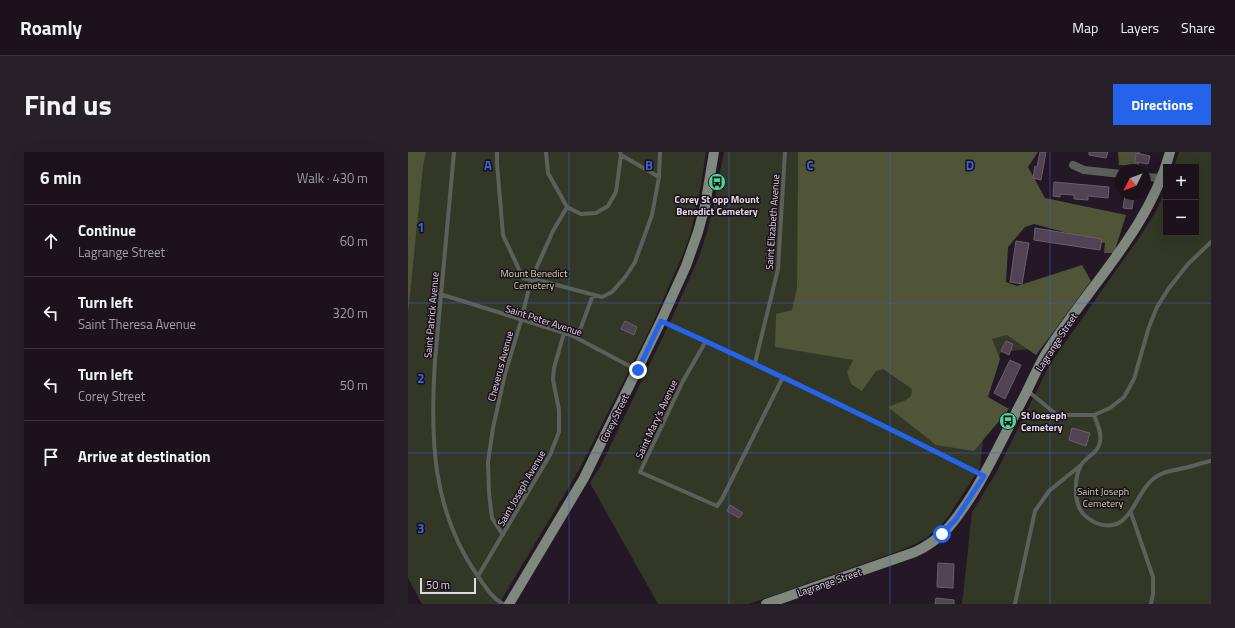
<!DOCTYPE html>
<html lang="en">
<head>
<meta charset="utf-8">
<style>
	body { margin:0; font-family:"Titillium Web",sans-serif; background:#282029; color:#f1f3f6 }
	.controls { position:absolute; right:12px; top:12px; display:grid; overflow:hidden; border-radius:0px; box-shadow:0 4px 16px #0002 }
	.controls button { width:36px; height:36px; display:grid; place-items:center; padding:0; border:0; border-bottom:1px solid #39323b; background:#1b121c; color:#f1f3f6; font:20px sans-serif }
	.compass { position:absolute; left:707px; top:12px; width:36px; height:36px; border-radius:50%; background:#1b121c; box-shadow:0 4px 16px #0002; rotate:228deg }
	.scale { position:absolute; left:12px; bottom:10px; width:56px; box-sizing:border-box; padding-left:4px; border:2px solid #e1d9e2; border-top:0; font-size:11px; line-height:14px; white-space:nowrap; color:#e1d9e2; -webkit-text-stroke:3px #1a0f1c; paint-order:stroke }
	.stop { position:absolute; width:12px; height:12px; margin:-9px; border:3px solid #2563eb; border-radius:50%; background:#fff }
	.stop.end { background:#2563eb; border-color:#fff; box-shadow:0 1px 4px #0008 }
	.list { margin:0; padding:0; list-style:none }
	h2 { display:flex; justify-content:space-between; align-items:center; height:52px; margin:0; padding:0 16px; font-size:17px }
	h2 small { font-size:13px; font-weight:400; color:#a09ea3 }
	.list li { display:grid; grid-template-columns:26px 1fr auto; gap:12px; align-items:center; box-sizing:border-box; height:72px; padding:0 16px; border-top:1px solid #39323b }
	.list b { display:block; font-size:15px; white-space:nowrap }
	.list p { margin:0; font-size:13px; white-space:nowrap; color:#a09ea3 }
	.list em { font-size:13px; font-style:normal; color:#a09ea3 }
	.icon { flex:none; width:22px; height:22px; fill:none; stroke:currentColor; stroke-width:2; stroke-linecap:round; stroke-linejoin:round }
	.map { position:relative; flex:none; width:803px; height:452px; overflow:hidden; border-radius:0px }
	header { display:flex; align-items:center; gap:24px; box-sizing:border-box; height:56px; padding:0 20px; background:#1b121c; border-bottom:1px solid #39323b }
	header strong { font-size:19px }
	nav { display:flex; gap:22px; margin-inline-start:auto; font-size:14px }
	.intro { display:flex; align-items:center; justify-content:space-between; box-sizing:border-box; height:96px; padding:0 24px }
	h1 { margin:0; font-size:28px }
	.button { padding:10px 18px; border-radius:0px; background:#2563eb; color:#fff; font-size:14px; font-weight:700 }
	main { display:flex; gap:24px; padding:0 24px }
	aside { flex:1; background:#1b121c; border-radius:0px; box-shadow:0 4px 16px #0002 }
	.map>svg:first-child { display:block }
</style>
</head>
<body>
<header>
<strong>Roamly</strong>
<nav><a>Map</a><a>Layers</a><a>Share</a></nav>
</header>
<div class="intro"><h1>Find us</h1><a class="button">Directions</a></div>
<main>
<aside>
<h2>6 min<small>Walk · 430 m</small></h2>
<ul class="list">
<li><svg class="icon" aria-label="ahead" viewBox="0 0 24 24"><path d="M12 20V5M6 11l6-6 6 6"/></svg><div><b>Continue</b><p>Lagrange Street</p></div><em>60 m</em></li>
<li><svg class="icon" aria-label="left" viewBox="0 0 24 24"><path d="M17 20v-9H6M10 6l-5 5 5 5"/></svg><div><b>Turn left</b><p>Saint Theresa Avenue</p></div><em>320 m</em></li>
<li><svg class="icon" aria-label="left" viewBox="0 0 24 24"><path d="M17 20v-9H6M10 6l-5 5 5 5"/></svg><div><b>Turn left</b><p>Corey Street</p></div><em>50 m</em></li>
<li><svg class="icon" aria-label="arrive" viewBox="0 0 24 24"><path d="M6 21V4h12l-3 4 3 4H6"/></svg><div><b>Arrive at destination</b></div></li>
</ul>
</aside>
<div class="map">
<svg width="803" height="452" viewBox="0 0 803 452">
	<rect width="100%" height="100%" fill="#241826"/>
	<!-- green -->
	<path fill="#333726" d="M0 0H298L293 33 283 80 276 100 243 175 171 318 91 452H14L0 426Z
		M316 0H613L590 158 662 155 648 177 633 196 612 198 592 201 591 211 586 226 580 239 572 316 540 365 534 372 518 386 509 391 491 399 341 452H250L182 331 193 313 263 168 291 105 298 83 305 57Z
		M771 0H803V452H554L564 360 588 321 642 212 735 80 748 59 758 37V81H788V15H766Z"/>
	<!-- forest -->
	<path fill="#505538" d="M0 0H18L15 14 0 162Z
		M390 0H630L620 15 637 46 718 63 706 101H696L697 91 626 72 617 75 600 95 598 130 609 134 674 113 683 129 628 203 599 183 584 187 592 207 580 245 601 257 566 299 528 293 480 255 498 248 503 244 504 237 475 217 468 219 454 239 443 232 439 220 445 208 367 195 368 162 384 158 389 136 390 25Z
		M710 0H732L731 14 711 13Z"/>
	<!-- building -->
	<path fill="#514353" stroke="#6c5e6e" d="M632 0H638L633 28 625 26 627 14 629 15Z
		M681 0H700L698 6 681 3Z
		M728 1 742 4 740 12 727 10Z
		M646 30 701 35 700 46 680 44V48L666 47V43L652 42V45L645 44Z
		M717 43 726 44 724 57 715 56Z
		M627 76 694 87 692 98 626 88Z
		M608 89 621 91 614 132 602 130Z
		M217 169 229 175 226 183 213 177Z
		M598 189 605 192 601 203 593 199Z
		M602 208 613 213 597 247 586 241Z
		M664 276 682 281 678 294 661 288Z
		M322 353 335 361 331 366 319 359Z
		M530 411 546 412 545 436 529 435Z
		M528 446 546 448V452H527Z"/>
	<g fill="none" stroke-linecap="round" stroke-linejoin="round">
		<!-- lane -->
		<path stroke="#5b615a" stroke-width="4" d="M46 0 27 209C22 286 24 358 69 423 77 434 83 445 95 452
			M89 0V11L95 83 115 126 119 127 130 128 194 145 204 140 218 124 227 110 244 63 251 25 252 0
			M138 0 140 21 159 55 173 62 188 61 200 54 208 40 213 3 212 0
			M213 3 251 25
			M32 142 163 183 229 218
			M253 169C362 218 469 270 575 323
			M169 186 185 143
			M298 189 275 229 232 320 309 354 314 347 375 225
			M347 211 370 117 377 0
			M620 239 649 263
			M607 263H686L702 256 716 245 726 227 741 175 749 155 761 136 780 112 803 90
			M686 263C689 271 694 281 692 290 690 301 679 304 673 313 667 324 666 343 671 355 674 363 680 367 688 371 723 384 726 342 745 327 754 319 765 319 776 316 785 314 794 311 803 309
			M723 361 745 425V442L743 452
			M95 383 84 366 81 341 80 310 85 276 97 222 113 169 123 128 145 79 159 55
			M70 424 142 303 151 280V258L145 228 146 216 156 181
			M607 452 627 359 641 339 673 313"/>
		<!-- street -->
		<path stroke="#5b615a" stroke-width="8" d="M665 13 676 18 713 22
			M737 25 753 26"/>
		<!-- secondary -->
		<path stroke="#7e887d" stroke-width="10" d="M101 452 176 326 253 169 278 114 290 80 297 54 306 0
			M358 452 507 400C535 387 548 368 564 343 584 311 600 275 618 241 624 229 630 215 637 203 679 136 741 78 762 0"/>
	</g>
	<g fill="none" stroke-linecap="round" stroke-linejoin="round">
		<!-- route -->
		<path stroke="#2563eb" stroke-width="5" d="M230 218 253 169C362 218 469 270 576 324L548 367 534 382"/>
	</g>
	<!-- grid -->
	<path fill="none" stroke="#3a63da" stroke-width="1" stroke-opacity="0.55" d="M161 0V452M321 0V452M482 0V452M642 0V452M0 151H803M0 301H803"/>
	<!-- icons -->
	<defs>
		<symbol id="bus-disc" viewBox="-11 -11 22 22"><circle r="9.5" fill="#50d398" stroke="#1a0f1c"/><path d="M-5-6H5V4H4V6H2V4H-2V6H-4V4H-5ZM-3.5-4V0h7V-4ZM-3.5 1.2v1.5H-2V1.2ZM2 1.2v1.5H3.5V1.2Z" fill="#111"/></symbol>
	</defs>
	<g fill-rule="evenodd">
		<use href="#bus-disc" x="299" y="20" width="20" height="20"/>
		<use href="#bus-disc" x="590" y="259" width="20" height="20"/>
	</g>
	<g text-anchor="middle" stroke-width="3" stroke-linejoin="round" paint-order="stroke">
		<!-- poi labels -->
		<g font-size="10" font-weight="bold" fill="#e1d9e2" stroke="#1a0f1c">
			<text x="309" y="51">Corey St opp Mount<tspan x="309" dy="12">Benedict Cemetery</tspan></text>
			<text x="613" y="267" text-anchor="start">St Joeseph<tspan x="613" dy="12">Cemetery</tspan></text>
		</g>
		<!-- street labels -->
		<g font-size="10" fill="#e1d9e2" stroke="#1a0f1c">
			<text transform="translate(364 70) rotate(-86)" y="4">Saint Elizabeth Avenue</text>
			<text transform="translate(23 163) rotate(-85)" y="4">Saint Patrick Avenue</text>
			<text transform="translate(136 168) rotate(18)" y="4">Saint Peter Avenue</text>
			<text transform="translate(648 190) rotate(-57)" y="4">Lagrange Street</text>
			<text transform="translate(92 214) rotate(-75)" y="4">Cheverus Avenue</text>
			<text transform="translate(206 266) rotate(-64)" y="4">Corey Street</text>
			<text transform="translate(248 267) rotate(-65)" y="4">Saint Mary's Avenue</text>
			<text transform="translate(113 336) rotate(-60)" y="4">Saint Joseph Avenue</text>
			<text transform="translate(421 430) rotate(-19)" y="4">Lagrange Street</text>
		</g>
		<!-- park labels -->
		<g font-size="10" fill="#cfdaa1" stroke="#1a0f1c">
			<text x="126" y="125">Mount Benedict<tspan x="126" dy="12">Cemetery</tspan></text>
			<text x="695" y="343">Saint Joseph<tspan x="695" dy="12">Cemetery</tspan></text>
		</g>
	</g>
	<g font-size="13" text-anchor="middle" font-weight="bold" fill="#3a63da" stroke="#1a0f1c" stroke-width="3" stroke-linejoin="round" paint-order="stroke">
		<text x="80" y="18">A</text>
		<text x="241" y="18">B</text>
		<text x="402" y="18">C</text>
		<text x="562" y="18">D</text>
		<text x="13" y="80">1</text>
		<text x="13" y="231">2</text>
		<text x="13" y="381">3</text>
	</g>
</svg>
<div class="controls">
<button>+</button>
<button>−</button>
</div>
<svg class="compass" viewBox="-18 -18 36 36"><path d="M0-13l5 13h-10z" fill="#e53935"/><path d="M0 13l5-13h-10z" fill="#a09ea3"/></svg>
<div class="scale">50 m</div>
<div class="stop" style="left:534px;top:382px"></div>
<div class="stop end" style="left:230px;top:218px"></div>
</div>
</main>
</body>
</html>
